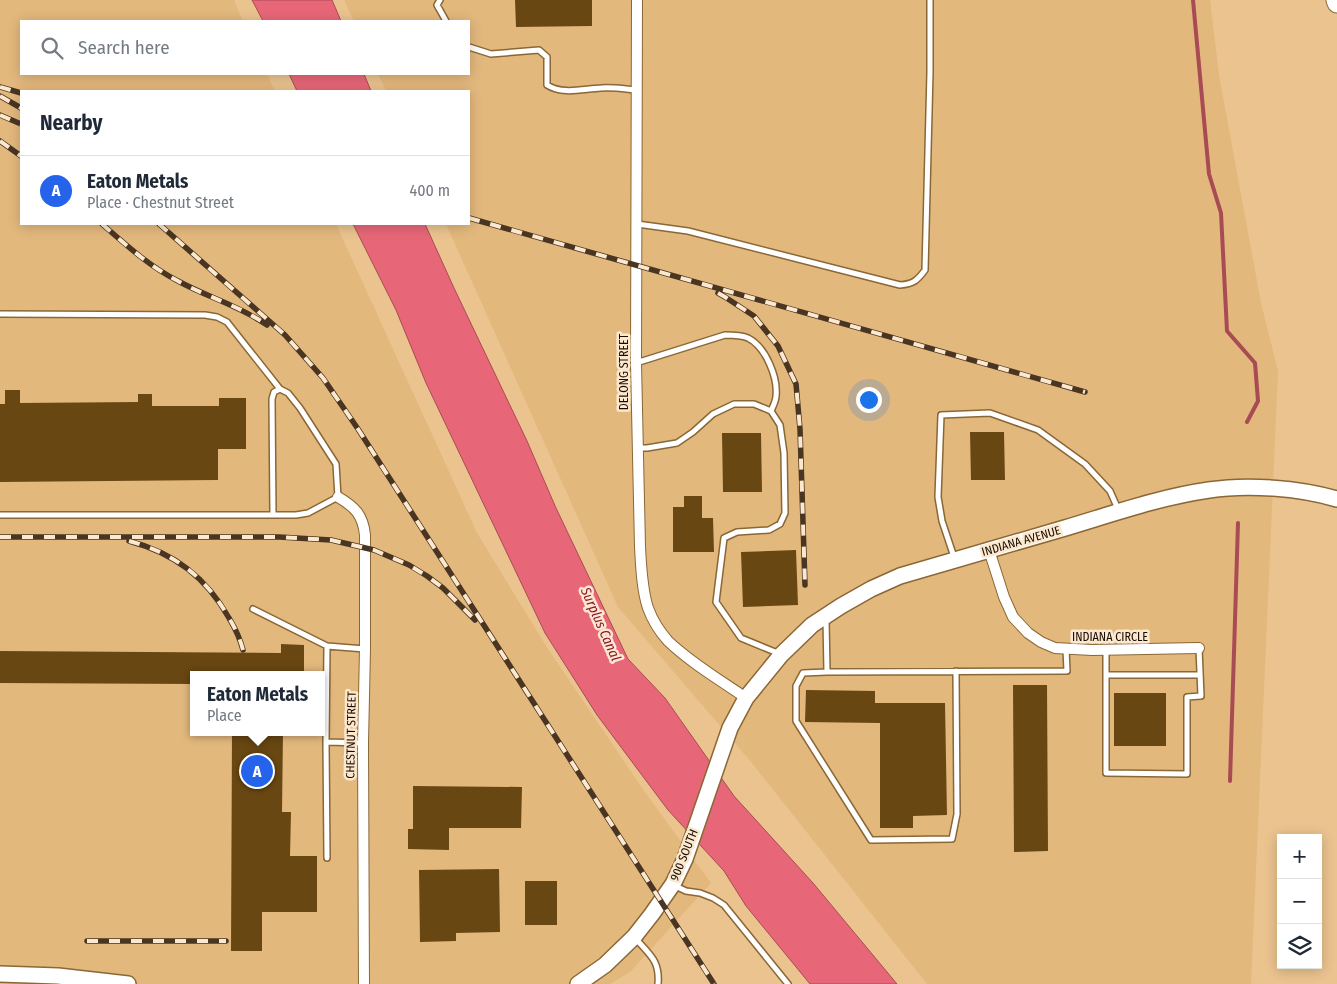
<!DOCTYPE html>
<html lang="en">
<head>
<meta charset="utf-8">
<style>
	body { margin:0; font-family:"Fira Sans Condensed",sans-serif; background:#f2f2f3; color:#1f2937 }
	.controls { position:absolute; right:15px; bottom:15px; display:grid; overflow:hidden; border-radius:0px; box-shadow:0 2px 12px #0003 }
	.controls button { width:45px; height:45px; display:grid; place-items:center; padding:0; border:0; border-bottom:1px solid #e0e1e3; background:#fff; color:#1f2937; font:25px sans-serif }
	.you { position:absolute; left:868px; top:399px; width:18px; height:18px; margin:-12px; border:4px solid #fff; border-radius:50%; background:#1a73e8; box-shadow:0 0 0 8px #1a73e833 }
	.badge { display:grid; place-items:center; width:32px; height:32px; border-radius:50%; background:#2563eb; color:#fff; font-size:16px; font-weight:700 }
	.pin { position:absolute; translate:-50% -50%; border:2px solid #fff; box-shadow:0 1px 5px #0006 }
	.popup { position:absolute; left:190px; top:671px; width:135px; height:65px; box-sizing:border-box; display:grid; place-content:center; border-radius:0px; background:#fff; filter:drop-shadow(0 1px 4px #0005); font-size:16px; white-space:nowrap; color:#747a83 }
	.popup b { font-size:19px; color:#1f2937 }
	.popup::after { content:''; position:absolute; left:50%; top:100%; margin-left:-10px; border:10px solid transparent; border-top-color:#fff }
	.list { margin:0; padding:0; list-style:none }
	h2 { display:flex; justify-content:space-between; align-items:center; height:65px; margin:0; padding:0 20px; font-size:21px }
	h2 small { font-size:16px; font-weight:400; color:#747a83 }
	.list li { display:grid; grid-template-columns:32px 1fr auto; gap:15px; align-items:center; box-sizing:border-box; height:70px; padding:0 20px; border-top:1px solid #e0e1e3 }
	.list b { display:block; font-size:19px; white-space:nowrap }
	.list p { margin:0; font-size:16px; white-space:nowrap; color:#747a83 }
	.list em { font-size:16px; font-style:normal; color:#747a83 }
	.icon { flex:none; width:28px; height:28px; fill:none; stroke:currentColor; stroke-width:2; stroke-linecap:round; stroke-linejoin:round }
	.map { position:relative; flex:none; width:1337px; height:984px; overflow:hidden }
	.search { position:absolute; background:#fff; box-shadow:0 2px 12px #0003; left:20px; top:20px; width:450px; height:55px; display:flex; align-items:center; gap:12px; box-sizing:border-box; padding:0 18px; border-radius:0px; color:#747a83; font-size:19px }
	.panel { position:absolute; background:#fff; box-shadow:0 2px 12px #0003; left:20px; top:90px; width:450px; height:135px; border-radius:0px }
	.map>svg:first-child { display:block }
</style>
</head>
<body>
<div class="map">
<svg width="1337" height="984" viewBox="0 0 1337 984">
	<rect width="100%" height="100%" fill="#eac38f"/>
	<!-- built -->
	<path fill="#e3b87d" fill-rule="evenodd" d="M0 0H234L243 21H21V74H267L275 91H21V224H336L477 533 546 646 642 788 711 883 630 972 610 984H0ZM193 675H321V732H193Z
		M344 0H1210L1219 75 1261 303 1278 371 1251 984H927L752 763 618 607 446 224H469V91H386L378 74H469V21H354Z"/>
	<!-- water -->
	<path fill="#e76778" stroke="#a94b54" d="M252 0H332L341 21H263Z
		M289 74H364L371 91H297Z
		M353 224H425L454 288 527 441 556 508 628 659 665 698 734 796 813 883 897 984H810L746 906 724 871 668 810 597 715 545 633 426 383 396 310Z"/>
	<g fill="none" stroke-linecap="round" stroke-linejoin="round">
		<!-- stream -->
		<path stroke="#a94b54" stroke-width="4" d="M1193 0 1209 174 1221 213 1227 331 1255 363 1258 401 1247 422
			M1230 781 1238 523"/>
	</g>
	<!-- building -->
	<path fill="#694712" d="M515 0H592V26L516 27Z
		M5 390H20V403L138 402V394H152V406H219V398H246V449H218V480L0 482V404H5Z
		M970 432H1004L1005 480H971Z
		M722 433H761L762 492H723Z
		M684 496H702V518H713L714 552H673V507H684Z
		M796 550 798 605 743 607 741 552Z
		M281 644 304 645V675H193V684L0 683V651L281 653Z
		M1013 685H1047L1048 851 1014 852Z
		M806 690 875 691V703H945L947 815 913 816V828H880V723L805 722Z
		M1114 693H1166V746H1114Z
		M232 732H283L282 812H291L290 856H317V912H262V951H231Z
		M413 786 522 787 521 828H449V850L408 849V829H413Z
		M499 869 500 932 456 933V941L420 942 419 870Z
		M525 881H557V925H525Z"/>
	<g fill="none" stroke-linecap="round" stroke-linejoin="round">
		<defs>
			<path id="lane" d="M440 0 437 5 446 21
				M469 47 491 54 539 50 547 57V85C563 95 582 89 601 88 612 87 625 89 636 90
				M637 224 688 231 900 285C913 284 917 281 925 270L930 72V0
				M0 314 205 315 217 317 227 322 280 389
				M636 363 725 335C733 335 741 335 748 338 766 347 778 378 776 396 776 401 773 406 771 411
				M280 389 288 393 300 408 336 464 338 497 308 513 296 515H273L272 399 274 392Z
				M638 448H647L677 443 693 432 713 414 734 404H754L771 411 780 425 784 453 785 513 780 524 769 530 737 532 724 538 716 602 741 638 780 654
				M0 515H273
				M954 557 942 521 938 497 941 415 990 413 1038 430 1085 464 1110 491 1118 509
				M253 609 327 646 326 742 363 743
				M826 619 827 672 1067 671 1066 649
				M327 646 365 649
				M1106 650V773L1187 774V697L1201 696 1199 648
				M827 672 803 673 796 686V721L871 840 952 839 957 814 956 671
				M1106 675H1200
				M326 742 327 858
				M673 885 686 891 700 893 713 898 724 905 788 984
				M636 939C650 955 660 961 658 984"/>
			<path id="street" d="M637 0 636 363 640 547C641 566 642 590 648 608 652 619 660 632 668 641 691 663 720 680 746 698
				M338 497C355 507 363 515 365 535V649L363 743 364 984
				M989 550 1004 597 1013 617 1028 633 1041 642 1055 648 1092 650 1199 648"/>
			<path id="secondary" d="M0 974 58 976 128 984
				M578 984 605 965 634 937 652 914 673 884 685 859 730 728 746 698 781 655 812 625 841 606 871 589 900 576C955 560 1010 544 1065 528 1112 514 1160 497 1209 490 1248 484 1299 488 1337 499"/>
			<path id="highway" d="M1336 0 1337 3"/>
		</defs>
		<!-- lane casing -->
		<use href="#lane" stroke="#8a6735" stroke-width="8"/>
		<!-- street casing -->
		<use href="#street" stroke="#8a6735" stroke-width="12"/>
		<!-- secondary casing -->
		<use href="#secondary" stroke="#8a6735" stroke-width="18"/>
		<!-- highway casing -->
		<use href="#highway" stroke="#8a6735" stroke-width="21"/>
		<!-- lane -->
		<use href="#lane" stroke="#fff" stroke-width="5"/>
		<!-- street -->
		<use href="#street" stroke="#fff" stroke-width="10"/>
		<!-- secondary -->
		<use href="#secondary" stroke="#fff" stroke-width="15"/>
		<!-- highway -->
		<use href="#highway" stroke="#fff" stroke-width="19"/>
		<defs>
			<path id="rail" d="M0 87 21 93
				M0 96 21 108
				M0 115 21 124
				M0 141 21 156
				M469 218 1085 392
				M102 224C126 245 149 266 178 281 207 297 240 306 267 325
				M159 224 285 335 323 378 358 429 714 984
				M718 293 725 297 754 316 778 346 796 384 800 429 805 585
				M0 537H279L331 540 374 550 409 565 427 576 443 588 475 620
				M129 541C174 553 206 577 229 618 235 628 240 638 243 650
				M87 941H226"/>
		</defs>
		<!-- rail casing -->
		<use href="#rail" stroke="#493521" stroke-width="5.5"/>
		<!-- rail -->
		<use href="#rail" stroke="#fce8ce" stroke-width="4" stroke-dasharray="11" stroke-linecap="butt"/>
	</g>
	<g text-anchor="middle" stroke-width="5" stroke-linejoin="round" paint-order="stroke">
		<!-- street labels -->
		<g font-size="12" fill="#190b00" stroke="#fce8ce">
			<text transform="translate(624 372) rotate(-90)" y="4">DELONG STREET</text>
			<text transform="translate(1021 541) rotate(-16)" y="4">INDIANA AVENUE</text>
			<text x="1110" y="641">INDIANA CIRCLE</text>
			<text transform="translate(351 735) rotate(-89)" y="4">CHESTNUT STREET</text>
			<text transform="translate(684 855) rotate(-68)" y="4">900 SOUTH</text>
		</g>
		<!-- water labels -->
		<g font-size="14" font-style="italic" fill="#8c1632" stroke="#fce8ce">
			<text transform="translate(601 624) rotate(66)" y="5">Surplus Canal</text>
		</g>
	</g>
</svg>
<div class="controls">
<button>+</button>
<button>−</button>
<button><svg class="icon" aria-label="layers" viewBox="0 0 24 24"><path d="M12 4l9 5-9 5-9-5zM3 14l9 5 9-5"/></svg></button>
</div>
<div class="you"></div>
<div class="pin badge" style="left:257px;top:771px">A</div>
<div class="popup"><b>Eaton Metals</b>Place</div>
<div class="search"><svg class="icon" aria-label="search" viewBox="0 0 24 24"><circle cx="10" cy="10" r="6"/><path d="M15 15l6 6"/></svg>Search here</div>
<section class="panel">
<h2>Nearby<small></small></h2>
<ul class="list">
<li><span class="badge">A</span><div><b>Eaton Metals</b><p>Place · Chestnut Street</p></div><em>400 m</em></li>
</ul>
</section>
</div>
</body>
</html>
